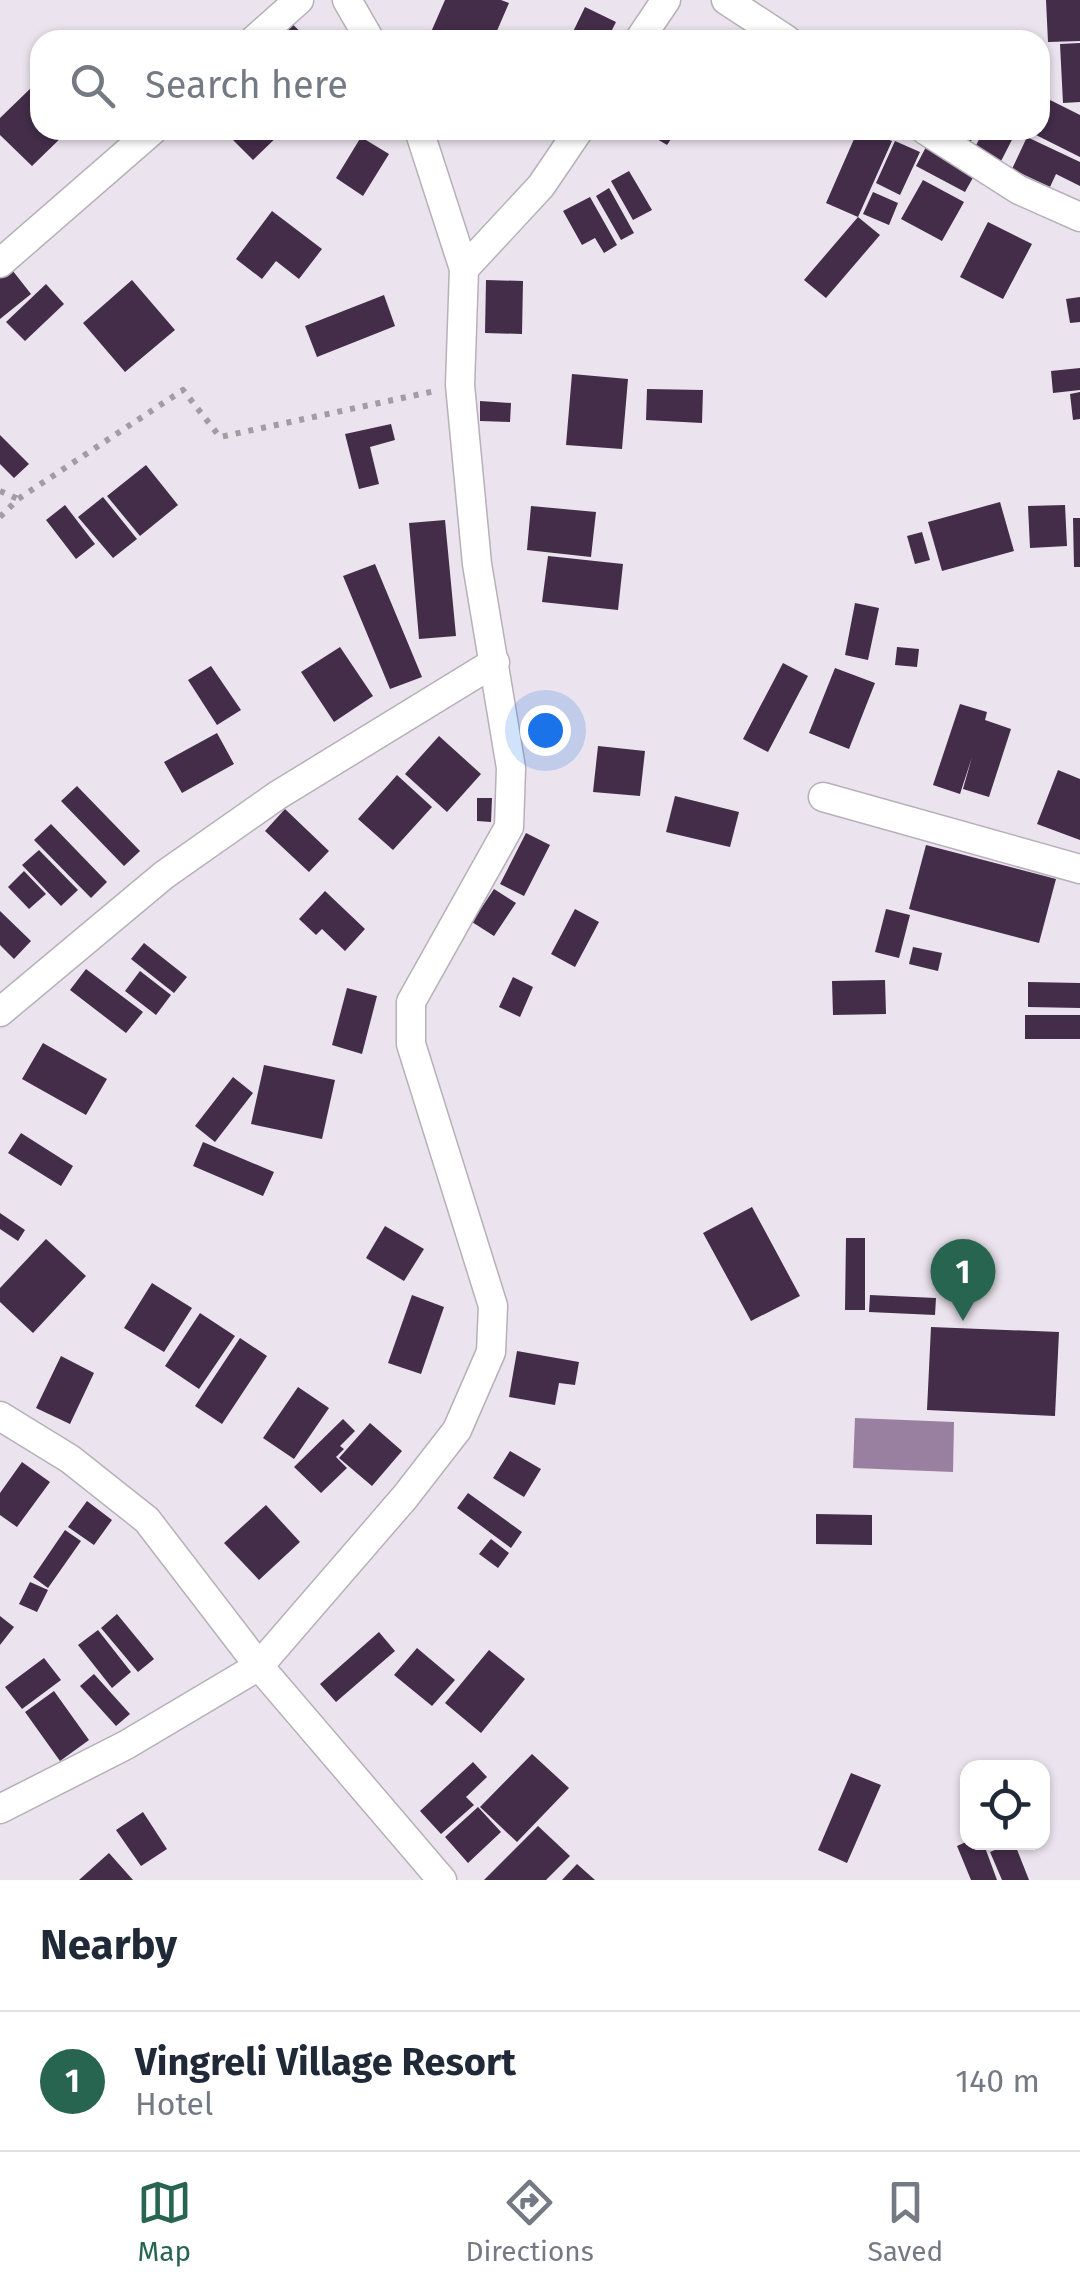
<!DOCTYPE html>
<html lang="en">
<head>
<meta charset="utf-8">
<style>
	body { margin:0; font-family:"Fira Sans",sans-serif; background:#f6f6f7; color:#1f2937 }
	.controls { position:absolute; right:30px; bottom:30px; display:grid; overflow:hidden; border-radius:20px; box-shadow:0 2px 8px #0004 }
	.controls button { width:90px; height:90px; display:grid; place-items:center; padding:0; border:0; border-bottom:2px solid #e0e1e3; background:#fff; color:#1f2937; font:50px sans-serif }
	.you { position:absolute; left:545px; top:730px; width:35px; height:35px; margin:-25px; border:8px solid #fff; border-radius:50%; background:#1a73e8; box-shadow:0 0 0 15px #1a73e833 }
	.badge { display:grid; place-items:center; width:65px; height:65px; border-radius:50%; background:#276550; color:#fff; font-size:32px; font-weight:700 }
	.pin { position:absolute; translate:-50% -82px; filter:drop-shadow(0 2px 5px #0008) }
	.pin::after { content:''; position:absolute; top:52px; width:35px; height:30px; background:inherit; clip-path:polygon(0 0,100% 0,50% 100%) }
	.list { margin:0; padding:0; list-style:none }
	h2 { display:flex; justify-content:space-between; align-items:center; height:130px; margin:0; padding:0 40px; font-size:42px }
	h2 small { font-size:32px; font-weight:400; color:#747a83 }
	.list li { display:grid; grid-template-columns:65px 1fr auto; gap:30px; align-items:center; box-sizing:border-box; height:140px; padding:0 40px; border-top:2px solid #e0e1e3 }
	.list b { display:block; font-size:38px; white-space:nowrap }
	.list p { margin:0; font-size:32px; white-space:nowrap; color:#747a83 }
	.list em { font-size:32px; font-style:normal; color:#747a83 }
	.icon { flex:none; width:55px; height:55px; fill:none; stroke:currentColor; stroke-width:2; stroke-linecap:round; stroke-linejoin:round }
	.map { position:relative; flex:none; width:1080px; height:1880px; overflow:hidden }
	.search { position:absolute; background:#fff; box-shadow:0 2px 8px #0004; left:30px; right:30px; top:30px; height:110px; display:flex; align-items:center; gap:25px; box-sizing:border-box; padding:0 35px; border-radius:30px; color:#747a83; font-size:38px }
	.sheet { height:270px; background:#fff }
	nav { display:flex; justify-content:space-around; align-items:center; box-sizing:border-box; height:140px; border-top:2px solid #e0e1e3; background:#fff; font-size:28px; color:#747a83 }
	nav a { display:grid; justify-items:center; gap:5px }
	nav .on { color:#276550 }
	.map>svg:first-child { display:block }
</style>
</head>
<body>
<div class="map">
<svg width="1080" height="1880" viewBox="0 0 1080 1880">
	<rect width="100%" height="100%" fill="#ebe3ed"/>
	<!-- water -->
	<path fill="#9980a0" d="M855 1418 954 1422 953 1472 853 1468Z"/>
	<!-- building -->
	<path fill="#432d49" d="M445 0H501L509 3 493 40H431L428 39Z
		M1046 0H1080V41L1048 42Z
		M585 7 616 22 607 40H569Z
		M285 17 309 40H264Z
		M1080 43V102L1063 103 1060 44Z
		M34 85 40 90V130H69L32 166 0 135V118Z
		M1046 98 1080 115V157L1026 130H1040V110Z
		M223 130H284L253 160Z
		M642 130H677L667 145Z
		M858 130H867L892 141 858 217 880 235 826 298 804 280 858 217 826 203Z
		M954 130H977L969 145 951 136Z
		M984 130H1017L998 167 972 153Z
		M361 137 389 154 363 196 336 178Z
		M1027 137 1080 162V186L1056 174 1050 187 1012 169Z
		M895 141 920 152 900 195 876 183Z
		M926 147 975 174 965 192 916 166Z
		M629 171 652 210 633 220 611 181Z
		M923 180 964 202 942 241 901 219Z
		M609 188 634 233 621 240 596 196Z
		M873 192 898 203 889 225 863 214Z
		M590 197 617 245 604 253 595 238 582 245 563 211Z
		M272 211 322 249 299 279 276 261 262 279 236 259Z
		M988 222 1032 244 1003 299 960 277Z
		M9 266 31 294 0 319V273Z
		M132 280 175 330 125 372 83 323Z
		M486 280 523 281 522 334 485 333Z
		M46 284 64 304 25 341 6 322Z
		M384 295 395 326 317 357 305 326Z
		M1080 297V322L1070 323 1066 299Z
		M1080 368V390L1053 393 1051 371Z
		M572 374 628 379 622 449 566 445Z
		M647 389 703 390 702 423 646 420Z
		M1080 392V419L1073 420 1070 394Z
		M480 401 511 403 510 422 480 421Z
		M391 424 395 440 370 447 379 484 359 489 345 434Z
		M0 435 29 464 14 478 0 464Z
		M146 465 178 505 140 536 107 496Z
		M103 497 137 539 113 558 78 517Z
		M1000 502 1014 551 942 571 928 522Z
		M65 505 95 544 76 559 46 520Z
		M1065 505 1067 546 1030 548 1028 506Z
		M531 506 596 512 591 557 527 550Z
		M1073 518H1080V567H1074Z
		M445 520 456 636 419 639 409 523Z
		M922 532 930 560 915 564 907 536Z
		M548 556 623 564 618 610 542 602Z
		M375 564 422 677 390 689 343 576Z
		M855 603 879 608 868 660 845 655Z
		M340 647 373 696 334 722 301 672Z
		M897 647 919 649 917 667 895 665Z
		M783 663 808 676 768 752 743 739Z
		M211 666 241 710 217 725 188 680Z
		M835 668 875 683 849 749 809 733Z
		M960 704 987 712 985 720 1011 729 989 797 963 789 972 757 960 794 933 785Z
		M217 733 234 764 182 793 164 762Z
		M439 736 481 774 447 812 405 774Z
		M598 746 645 751 640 796 593 792Z
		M1058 770 1080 779V840L1037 824Z
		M397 775 432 807 393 850 358 819Z
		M77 786 140 851 124 866 61 801Z
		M675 796 739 812 730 847 666 832Z
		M477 798H492L491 822 477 821Z
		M285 809 329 851 309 872 265 831Z
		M51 824 107 882 91 898 34 840Z
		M526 833 550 845 524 896 500 884Z
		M926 845 1056 879 1039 943 909 909Z
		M39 850 78 890 61 906 22 865Z
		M24 871 46 894 29 909 8 887Z
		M494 889 516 903 494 936 472 922Z
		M325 891 365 929 345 951 322 929 316 935 299 919Z
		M575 909 599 922 575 967 551 954Z
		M886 909 910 915 899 958 875 952Z
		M0 911 31 941 14 959 0 945Z
		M144 943 187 977 174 993 131 959Z
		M913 947 942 953 938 971 909 964Z
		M86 969 143 1012 126 1033 70 990Z
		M140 971 171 995 156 1015 125 991Z
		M513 977 533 987 520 1017 499 1007Z
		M885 980 886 1014 833 1015 832 981Z
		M1028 982 1080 983V1008L1028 1007Z
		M347 988 377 996 362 1054 332 1045Z
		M1025 1015H1080V1039H1025Z
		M43 1043 107 1079 86 1115 22 1079Z
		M264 1065 335 1080 322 1139 251 1124Z
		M233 1077 253 1093 215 1142 195 1126Z
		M21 1133 73 1166 61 1186 8 1153Z
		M203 1142 274 1172 263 1196 193 1166Z
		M752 1207 800 1296 751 1321 703 1233Z
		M0 1213 25 1230 18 1241 0 1229Z
		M385 1226 424 1249 404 1281 366 1258Z
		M846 1238H865V1310H845Z
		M46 1239 86 1276 33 1333 0 1302V1288Z
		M152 1283 192 1308 164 1352 124 1328Z
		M412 1295 444 1307 421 1374 388 1363Z
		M870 1295 936 1298 935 1315 869 1312Z
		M200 1313 235 1336 199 1389 165 1366Z
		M931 1327 1059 1332 1055 1416 927 1410Z
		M240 1338 267 1356 222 1424 195 1406Z
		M517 1351 579 1362 575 1385 559 1383 555 1405 509 1397Z
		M61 1356 94 1373 70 1424 36 1408Z
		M298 1387 329 1408 294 1459 263 1438Z
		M343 1419 355 1431 340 1446 344 1449 336 1457 347 1468 321 1493 294 1467Z
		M370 1423 402 1451 372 1486 339 1458Z
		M510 1451 541 1469 524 1497 493 1478Z
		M22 1462 50 1482 17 1527 0 1515V1493Z
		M468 1493 522 1532 511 1548 457 1508Z
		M87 1501 112 1520 94 1545 68 1527Z
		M266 1505 300 1542 259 1580 224 1543Z
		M816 1514 872 1515V1545L816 1544Z
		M65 1530 81 1541 48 1588 33 1577Z
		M491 1539 509 1553 498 1568 479 1554Z
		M30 1582 48 1590 37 1612 19 1604Z
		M117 1614 154 1659 138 1672 101 1628Z
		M0 1616 14 1627 0 1645Z
		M98 1630 131 1672 112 1688 78 1645Z
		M379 1632 395 1651 336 1702 320 1684Z
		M417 1648 455 1680 432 1706 394 1675Z
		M489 1650 525 1679 481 1733 445 1703Z
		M44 1658 61 1680 22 1709 5 1687Z
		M94 1674 130 1714 116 1726 80 1686Z
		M54 1691 89 1740 60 1761 25 1712Z
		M532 1754 569 1788 517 1842 480 1807Z
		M473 1762 487 1777 466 1797 474 1805 441 1834 420 1811Z
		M851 1773 881 1785 847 1863 818 1850Z
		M478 1807 501 1832 468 1863 445 1837Z
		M143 1812 167 1849 141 1866 116 1830Z
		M538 1826 570 1856 546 1880H484Z
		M966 1842H983L997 1880H971L957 1846Z
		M1014 1842 1029 1880H1002L990 1852Z
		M109 1853 133 1880H79Z
		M577 1864 595 1880H562Z"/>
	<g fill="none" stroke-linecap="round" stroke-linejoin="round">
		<defs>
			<path id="minor" d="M347 0 370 40
				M726 0 787 40
				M254 40 299 0
				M639 40 666 0
				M925 130 1019 190 1080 217
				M0 263 153 130
				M464 269 541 186 579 130
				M823 797 1080 869
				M0 1012 164 875 278 795 495 662
				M0 1416 70 1459 147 1520 259 1666 442 1880
				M0 1809 126 1745 259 1666 405 1497 457 1430 491 1352 493 1306 411 1044V1002L509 827 511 768 477 564 460 385 464 269 419 130"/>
		</defs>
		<!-- minor casing -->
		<use href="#minor" stroke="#b7b0b9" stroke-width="31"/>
		<!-- path -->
		<path stroke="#a29ca3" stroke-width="6" stroke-dasharray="5 8" stroke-linecap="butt" d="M0 491 18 499
			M0 517 18 499 183 390 220 437 435 391"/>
		<!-- minor -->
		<use href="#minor" stroke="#fff" stroke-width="28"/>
	</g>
</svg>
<div class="controls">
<button><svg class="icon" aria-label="locate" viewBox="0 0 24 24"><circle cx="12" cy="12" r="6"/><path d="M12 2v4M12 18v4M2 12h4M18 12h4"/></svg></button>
</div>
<div class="you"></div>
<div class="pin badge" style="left:963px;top:1321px">1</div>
<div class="search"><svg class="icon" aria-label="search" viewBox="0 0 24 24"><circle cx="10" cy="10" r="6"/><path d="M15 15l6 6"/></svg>Search here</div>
</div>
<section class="sheet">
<h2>Nearby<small></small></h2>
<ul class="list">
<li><span class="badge">1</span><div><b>Vingreli Village Resort</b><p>Hotel</p></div><em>140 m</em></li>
</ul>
</section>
<nav>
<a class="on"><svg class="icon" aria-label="map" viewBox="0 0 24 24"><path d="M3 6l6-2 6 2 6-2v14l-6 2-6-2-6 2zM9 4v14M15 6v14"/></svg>Map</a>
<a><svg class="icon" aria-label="directions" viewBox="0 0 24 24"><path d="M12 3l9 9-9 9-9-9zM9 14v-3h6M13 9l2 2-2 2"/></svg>Directions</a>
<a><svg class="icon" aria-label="saved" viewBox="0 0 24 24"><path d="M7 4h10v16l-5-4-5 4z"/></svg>Saved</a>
</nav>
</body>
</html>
